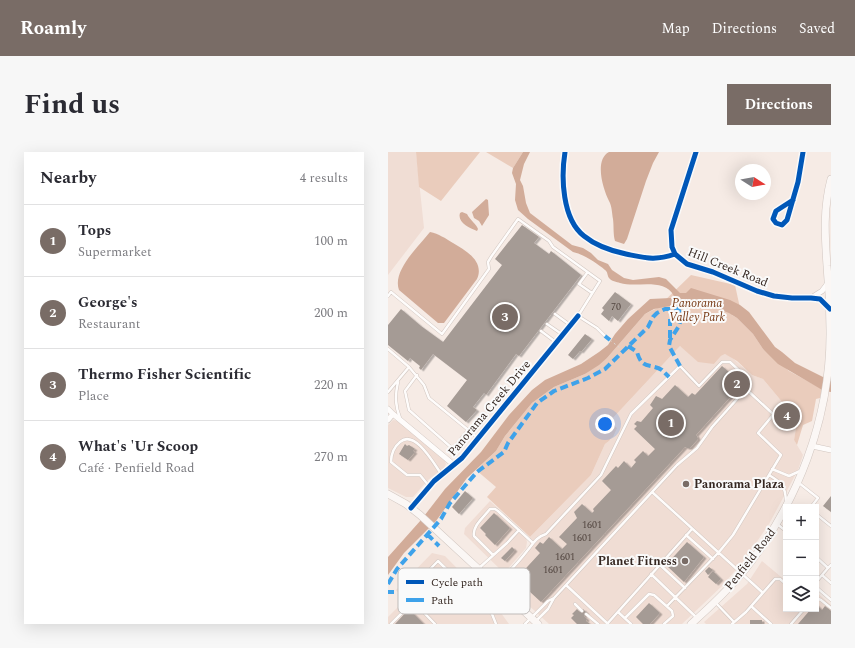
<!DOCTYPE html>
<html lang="en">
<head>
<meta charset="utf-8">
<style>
	body { margin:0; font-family:Spectral,serif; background:#f7f7f7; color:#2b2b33 }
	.controls { position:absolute; right:12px; bottom:12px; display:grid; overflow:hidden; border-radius:0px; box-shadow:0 4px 16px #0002 }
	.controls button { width:36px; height:36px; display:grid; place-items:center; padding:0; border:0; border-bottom:1px solid #e1e1e2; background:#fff; color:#2b2b33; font:20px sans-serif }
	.compass { position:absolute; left:347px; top:12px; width:36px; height:36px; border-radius:50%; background:#fff; box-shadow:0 4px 16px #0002; rotate:101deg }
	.you { position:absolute; left:217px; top:272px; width:14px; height:14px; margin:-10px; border:3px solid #fff; border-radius:50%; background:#1a73e8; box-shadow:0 0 0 6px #1a73e833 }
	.badge { display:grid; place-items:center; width:26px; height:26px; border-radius:50%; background:#796c66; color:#fff; font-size:13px; font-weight:700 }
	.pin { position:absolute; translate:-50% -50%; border:2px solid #fff; box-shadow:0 1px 4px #0006 }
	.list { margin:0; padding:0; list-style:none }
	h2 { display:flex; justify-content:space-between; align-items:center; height:52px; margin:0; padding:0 16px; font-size:17px }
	h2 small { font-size:13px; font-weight:400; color:#7c7c81 }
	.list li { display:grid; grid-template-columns:26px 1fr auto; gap:12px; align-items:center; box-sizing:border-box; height:72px; padding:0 16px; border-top:1px solid #e1e1e2 }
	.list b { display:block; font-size:15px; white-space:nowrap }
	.list p { margin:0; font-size:13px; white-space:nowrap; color:#7c7c81 }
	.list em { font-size:13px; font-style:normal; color:#7c7c81 }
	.icon { flex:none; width:22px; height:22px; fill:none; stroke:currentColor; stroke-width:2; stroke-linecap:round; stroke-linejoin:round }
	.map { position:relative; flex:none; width:443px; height:472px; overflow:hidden; border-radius:0px }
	header { display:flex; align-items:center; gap:24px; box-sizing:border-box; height:56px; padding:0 20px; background:#796c66; color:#fff }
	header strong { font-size:19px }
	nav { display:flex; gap:22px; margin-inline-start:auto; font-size:14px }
	.intro { display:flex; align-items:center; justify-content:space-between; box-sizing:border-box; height:96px; padding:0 24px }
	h1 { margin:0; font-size:28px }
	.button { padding:10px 18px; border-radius:0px; background:#796c66; color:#fff; font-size:14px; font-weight:700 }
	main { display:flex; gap:24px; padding:0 24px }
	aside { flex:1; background:#fff; border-radius:0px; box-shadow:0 4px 16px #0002 }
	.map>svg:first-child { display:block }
</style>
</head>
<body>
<header>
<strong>Roamly</strong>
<nav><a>Map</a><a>Directions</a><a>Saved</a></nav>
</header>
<div class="intro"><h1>Find us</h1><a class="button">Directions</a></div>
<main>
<aside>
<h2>Nearby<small>4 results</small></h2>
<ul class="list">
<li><span class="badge">1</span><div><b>Tops</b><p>Supermarket</p></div><em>100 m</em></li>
<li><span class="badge">2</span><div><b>George's</b><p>Restaurant</p></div><em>200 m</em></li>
<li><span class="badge">3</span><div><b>Thermo Fisher Scientific</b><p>Place</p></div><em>220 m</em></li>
<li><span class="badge">4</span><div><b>What's 'Ur Scoop</b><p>Café · Penfield Road</p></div><em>270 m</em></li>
</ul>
</aside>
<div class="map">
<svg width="443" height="472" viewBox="0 0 443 472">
	<defs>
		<filter id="shadow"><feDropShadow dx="2.5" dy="1.5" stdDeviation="0" flood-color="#0004"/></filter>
	</defs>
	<rect width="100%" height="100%" fill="#f6ebe5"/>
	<!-- built -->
	<path fill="#f0ddd4" d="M0 0H28L36 76 0 123Z
		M292 194 326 212 333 204 337 202 342 204 364 223 375 227 395 251 412 259 406 288 415 303 410 318 381 372 357 407 334 434 294 472H161L113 428 138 401 142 392V385L203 323 217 292 221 289 224 267Z
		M5 268 11 269 57 309 58 312 56 316 40 328 25 345H18L0 336V273Z
		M102 349 137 382 139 390 138 396 116 421 76 382 77 376Z
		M44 401 57 404 113 461 121 472H0V465L17 448 8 438Z
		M374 409 398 429V457H428V440L443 453V472H318L316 470 359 432Z"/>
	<!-- green -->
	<path fill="#eaccbc" d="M28 0H92L53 49 31 35Z
		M98 0H135L125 16Z
		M303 123 347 133 352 156 344 163 349 166 365 182 375 197 401 219 434 237 432 246 428 247 424 269 415 273 409 293 406 288 411 259 395 251 375 227 364 223 349 209 337 202 333 204 326 212 310 210 292 194 224 267 223 271 229 276 225 285 223 286 221 289 217 292 203 323 142 385 99 345 108 335 88 318 108 299 117 284 144 251 166 235 197 222 219 206 257 162 269 156Z"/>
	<!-- water -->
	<path fill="#d2ac99" d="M135 0H142L136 12 132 28 135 34 138 51 142 61 184 93 195 96 203 101 210 108 220 112 224 118 236 126 245 128 271 125 278 127 292 141H298L303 136 342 148 352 153 361 160 387 195 394 200 407 211 443 229V240L436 239 390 212 375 197 365 182 349 166 341 161 328 156 298 151 266 157 257 162 219 206 211 213 197 222 166 235 144 251 117 284 108 299 79 326 48 369 16 401 0 423V405L33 368 57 337 93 300 121 263 144 238 157 228 193 212 211 200 220 193 227 182 240 167 262 147 283 146 286 144C276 125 249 136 232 131 229 130 223 129 221 126 219 123 220 120 217 118 209 111 195 102 185 100L140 67 130 58 127 48 128 32 124 21 125 16Z
		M221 0H271L265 11 258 29 239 87 236 92 227 89C225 82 226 75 225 67 224 62 224 54 221 49 215 37 206 8 221 0Z
		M98 47 100 48 101 63 94 74 91 69 86 66 84 60Z
		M74 60 79 62C82 68 89 73 90 77L89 79C81 76 69 70 72 61Z
		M42 80C51 82 57 86 65 91 77 98 97 109 89 127L56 171H50L11 138C4 119 30 95 42 80Z"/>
	<!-- building -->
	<path fill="#a59b95" filter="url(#shadow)" d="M134 73 151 85 146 91 161 102 163 99 193 123 131 204 128 202 98 243 96 241 85 255 89 258 78 270 59 254 79 228 45 202 33 218 31 216 32 214 22 206 20 209 0 193V173L13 157 33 174 55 190 114 113 107 107Z
		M227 140 243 152 230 169 224 164 221 169 213 162 216 158 214 156Z
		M197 182 204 187 193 200 192 199 185 207 180 203Z
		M334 214 354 232 308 283 309 284 310 287 302 296H299L297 295 153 450 128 427 152 401 147 396 152 390 155 392 161 385 174 397 179 392 171 385 189 366 186 360 194 352 204 361 206 359 205 357 223 338 214 329 228 314 230 316 236 309 243 316 248 310 246 308 255 299 260 304 267 297 246 277 249 274 246 272 249 269 253 270 265 256 262 253 268 244 274 247 287 233 300 245 304 241 307 243Z
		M401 260 402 268H396L395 261Z
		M17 292 19 294 21 293 27 297 25 299 27 300 20 308 11 302Z
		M77 339 85 346 71 362 64 355Z
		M443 344V360L435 354Z
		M106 361 122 376 107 393 97 383 98 382 92 376Z
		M299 390 316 405 296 430 278 413Z
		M124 395 127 398 117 409 113 406Z
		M321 415 325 418 320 423 317 419Z
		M325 419 333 427 328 432 320 425Z
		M261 451 272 461 262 472H255L248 465Z
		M428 452 434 458 437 454 443 459V472H410L423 457H428Z
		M21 457 36 472H7Z
		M189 457 192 460 195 457 199 461 196 464 199 467 198 469 202 472H189L183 466 186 463 184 462Z
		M362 468H374V472H362Z"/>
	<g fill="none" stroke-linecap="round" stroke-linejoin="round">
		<defs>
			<path id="service" d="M199 121 191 132 204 141
				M0 144 3 140 54 182 101 117 100 110 103 105 130 67 161 89 165 95 212 129 190 164 209 176 217 184
				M167 162 182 173
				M159 172 175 183
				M153 179 169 191
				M0 197 21 215 0 240
				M21 215 36 233 41 246 90 286
				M29 223 17 239 21 258 65 297 80 278
				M10 230C7 243 7 253 12 266
				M384 317 401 324 412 319
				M381 323C394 331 397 333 398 349
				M411 331 430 346 423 355
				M41 334 32 323H19L3 310C3 303 6 295 12 290 27 277 46 312 54 323
				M264 340 374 440
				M428 362 443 374
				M389 372 398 379
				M298 383 325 407
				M105 403 86 384C84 374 96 365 102 357H107L110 359 145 391
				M428 405 440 416 443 413
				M271 412 297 436
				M91 416 119 391 131 378
				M263 422 309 466
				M434 423 443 431
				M428 430 440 416
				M108 433C119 422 130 411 139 399 145 392 148 385 158 382L213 323 243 262 292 214 311 234 334 210H342L362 229V233L358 237 324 275 309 296 289 313 166 446 160 449 137 472
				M178 433 220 472
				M428 435 443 448
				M428 446 433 448 443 456
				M327 450 346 470
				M187 452 194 459
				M279 454 331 400 345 383 393 303 370 281 385 263 384 261 358 237
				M363 454 383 472
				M230 460 243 472
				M198 462 210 472
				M237 466 261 442 266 443 284 459 285 464 276 472
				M148 469 160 457 166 446
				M3 472 25 450
				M47 472 18 442 50 409 104 462 108 472
				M219 472 304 377
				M344 472 358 460 387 427H392L398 432
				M403 472 416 457"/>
			<path id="minor" d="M177 0C173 25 174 67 196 84 207 93 224 99 238 102 258 106 267 109 287 102
				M308 0 283 78 284 95 287 102 299 112 325 120 369 139 386 144 404 146H423L432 147 441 156
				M405 48 388 59 385 67 388 71 394 73 399 68 410 30 415 0
				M423 146 434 139 440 131
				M0 257 5 262 0 268
				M5 262 66 313
				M424 294 443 298
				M23 356 46 329 74 306 190 164"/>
			<path id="secondary" d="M0 342 18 352 32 363 150 472
				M303 472C321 456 339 439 355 420 409 353 443 266 442 178 442 157 441 135 439 114 437 84 435 57 443 27"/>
		</defs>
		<!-- service casing -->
		<use href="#service" stroke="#d1c6c0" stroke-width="3.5"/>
		<!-- minor casing -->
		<use href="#minor" stroke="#d1c6c0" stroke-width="6"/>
		<!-- secondary casing -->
		<use href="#secondary" stroke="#d1c6c0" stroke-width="8"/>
		<!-- path -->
		<path stroke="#dcd8d7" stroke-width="1" stroke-dasharray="2 3" stroke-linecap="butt" d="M222 188 232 196"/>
		<!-- service -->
		<use href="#service" stroke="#fefcfb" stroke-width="2.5"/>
		<!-- minor -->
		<use href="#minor" stroke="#fefcfb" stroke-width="5"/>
		<!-- secondary -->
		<use href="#secondary" stroke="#fbf7f5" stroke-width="7"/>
		<!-- quiet -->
		<path stroke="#3ea2ea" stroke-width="4" stroke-dasharray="8 4" stroke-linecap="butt" d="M217 184 222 188
			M282 186V167
			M240 194 249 200C254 218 262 211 274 218 276 220 279 223 281 225
			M39 382 51 394
			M0 432 9 417 53 367 62 351 89 320 116 300 120 291 149 251 166 239 200 226 217 217 260 175 265 165 269 161 277 157H290L294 163 291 174 282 188 281 194 292 214
			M0 440H6"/>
		<defs>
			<path id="cycleway" d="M177 0C173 25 174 67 196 84 207 93 224 99 238 102 258 106 267 109 287 102
				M308 0 283 78 284 95 287 102 299 112 325 120 369 139 386 144 404 146H423L432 147 442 157
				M405 48 388 59 385 67 388 71 394 73 399 68 410 30 415 0
				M23 356 46 329 74 306 190 164"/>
		</defs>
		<!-- cycleway casing -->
		<use href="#cycleway" stroke="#fafafa" stroke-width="8"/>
		<!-- cycleway -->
		<use href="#cycleway" stroke="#0057b8" stroke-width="5"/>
	</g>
	<!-- markers -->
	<g fill="#796c66" stroke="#fafafa" stroke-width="1.5">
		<circle cx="298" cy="332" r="4"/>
		<circle cx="297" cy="409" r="4"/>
	</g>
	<g text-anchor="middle" stroke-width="4" stroke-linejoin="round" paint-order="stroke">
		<!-- number labels -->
		<g font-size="10" fill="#51443e">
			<text x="228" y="158">70</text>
			<text x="204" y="376">1601</text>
			<text x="194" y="389">1601</text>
			<text x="177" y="408">1601</text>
			<text x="165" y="421">1601</text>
		</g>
		<!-- street labels -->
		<g font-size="12" fill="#352721" stroke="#fafafa">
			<text transform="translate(340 115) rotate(22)" y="4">Hill Creek Road</text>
			<text transform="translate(101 256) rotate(-50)" y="4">Panorama Creek Drive</text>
			<text transform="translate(362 407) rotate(-52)" y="4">Penfield Road</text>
		</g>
		<!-- park labels -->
		<g font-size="12" font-style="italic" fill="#773914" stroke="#fafafa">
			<text x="309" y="155">Panorama<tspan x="309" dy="14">Valley Park</tspan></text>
		</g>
		<!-- poi labels -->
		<g font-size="12" font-weight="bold" fill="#352721" stroke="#fafafa" text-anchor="start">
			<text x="306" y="336">Panorama Plaza</text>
			<text x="289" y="413" text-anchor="end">Planet Fitness</text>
		</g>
	</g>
	<!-- legend -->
	<rect x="10" y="416" width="132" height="46" rx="6" fill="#fafafa" stroke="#bfbbb9" stroke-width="1"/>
	<rect x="18" y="428" width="18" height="4" fill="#0057b8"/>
	<rect x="18" y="446" width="18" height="4" fill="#3ea2ea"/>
	<g font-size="11" fill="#352721">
		<text x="43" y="434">Cycle path</text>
		<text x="43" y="452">Path</text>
	</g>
</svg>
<div class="controls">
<button>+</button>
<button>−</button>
<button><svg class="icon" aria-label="layers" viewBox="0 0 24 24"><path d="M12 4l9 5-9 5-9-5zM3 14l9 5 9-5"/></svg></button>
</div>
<svg class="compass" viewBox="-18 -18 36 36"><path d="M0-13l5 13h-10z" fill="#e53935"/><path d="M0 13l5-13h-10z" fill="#7c7c81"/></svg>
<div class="you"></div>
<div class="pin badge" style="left:283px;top:271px">1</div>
<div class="pin badge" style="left:349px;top:232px">2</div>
<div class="pin badge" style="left:117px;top:165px">3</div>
<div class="pin badge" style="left:399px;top:264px">4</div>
</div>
</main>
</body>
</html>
